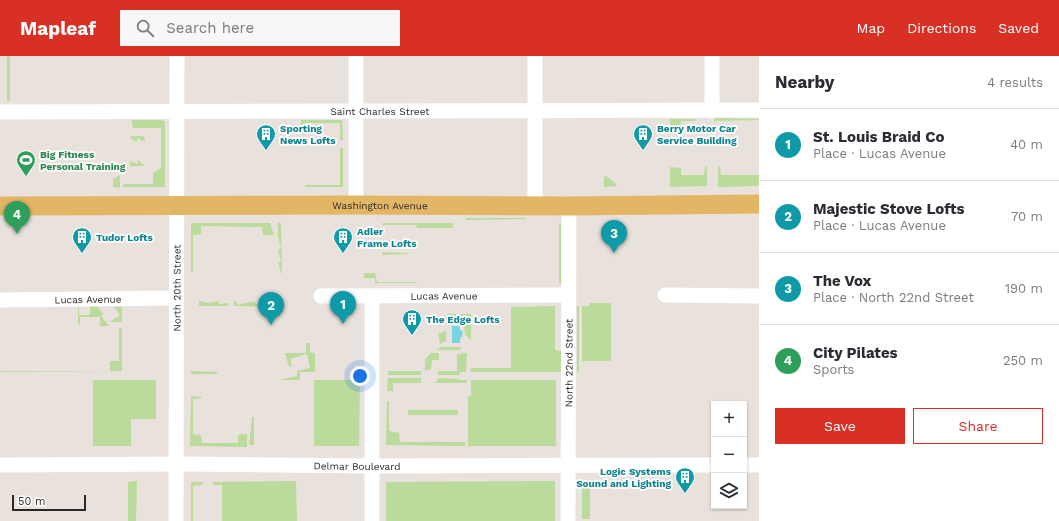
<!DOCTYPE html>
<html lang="en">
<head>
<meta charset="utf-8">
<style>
	body { margin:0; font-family:"Work Sans",sans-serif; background:#f7f7f7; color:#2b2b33 }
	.controls { position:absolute; right:12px; bottom:12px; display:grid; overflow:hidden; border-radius:0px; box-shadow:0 1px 3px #0004 }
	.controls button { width:36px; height:36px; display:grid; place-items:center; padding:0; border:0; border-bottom:1px solid #e1e1e2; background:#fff; color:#2b2b33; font:20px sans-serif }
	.scale { position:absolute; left:12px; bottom:10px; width:74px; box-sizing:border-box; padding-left:4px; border:2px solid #282828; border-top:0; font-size:11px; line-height:14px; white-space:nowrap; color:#282828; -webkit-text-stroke:3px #fff; paint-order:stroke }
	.you { position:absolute; left:360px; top:320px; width:14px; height:14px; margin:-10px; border:3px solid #fff; border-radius:50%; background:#1a73e8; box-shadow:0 0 0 6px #1a73e833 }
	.badge { display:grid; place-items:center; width:26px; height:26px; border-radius:50%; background:#d93025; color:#fff; font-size:13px; font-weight:700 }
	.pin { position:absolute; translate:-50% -33px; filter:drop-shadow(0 1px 2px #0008) }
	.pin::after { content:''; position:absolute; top:21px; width:14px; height:12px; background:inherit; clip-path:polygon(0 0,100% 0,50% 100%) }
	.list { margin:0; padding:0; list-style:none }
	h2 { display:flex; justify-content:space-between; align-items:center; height:52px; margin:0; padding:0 16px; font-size:17px }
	h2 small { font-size:13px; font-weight:400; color:#7c7c81 }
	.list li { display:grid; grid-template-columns:26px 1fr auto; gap:12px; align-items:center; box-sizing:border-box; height:72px; padding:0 16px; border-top:1px solid #e1e1e2 }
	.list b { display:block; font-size:15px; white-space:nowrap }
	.list p { margin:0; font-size:13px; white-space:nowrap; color:#7c7c81 }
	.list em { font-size:13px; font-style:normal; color:#7c7c81 }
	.actions { display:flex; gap:8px; padding:12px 16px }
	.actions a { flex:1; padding:9px 0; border:1px solid #d93025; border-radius:0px; text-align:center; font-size:14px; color:#d93025 }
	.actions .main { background:#d93025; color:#fff }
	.icon { flex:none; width:22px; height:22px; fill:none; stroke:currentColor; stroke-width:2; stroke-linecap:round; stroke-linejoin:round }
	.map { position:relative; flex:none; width:759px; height:465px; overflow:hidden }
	header { display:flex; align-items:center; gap:24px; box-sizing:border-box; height:56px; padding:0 20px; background:#d93025; color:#fff }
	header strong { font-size:19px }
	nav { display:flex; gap:22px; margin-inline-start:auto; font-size:14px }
	.search { width:280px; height:36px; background:#f7f7f7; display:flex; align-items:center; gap:10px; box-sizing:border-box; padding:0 14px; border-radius:0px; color:#7c7c81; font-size:15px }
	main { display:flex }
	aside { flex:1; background:#fff }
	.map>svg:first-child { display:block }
</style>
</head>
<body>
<header>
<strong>Mapleaf</strong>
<div class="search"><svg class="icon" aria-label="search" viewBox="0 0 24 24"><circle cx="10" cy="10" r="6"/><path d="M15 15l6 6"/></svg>Search here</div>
<nav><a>Map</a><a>Directions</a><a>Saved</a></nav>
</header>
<main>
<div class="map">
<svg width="759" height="465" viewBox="0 0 759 465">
	<rect width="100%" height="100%" fill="#e9e1db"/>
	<!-- green -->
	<path fill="#badb9c" d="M7 0H10V45H7Z
		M714 62 759 63V64L714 65Z
		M670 63H695V65H681L680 72 679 73H670Z
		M132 64H158L165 65V131H123V128H153V117L161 112V72H134L132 70Z
		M301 64H342L343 84H340V67H306L305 78H300Z
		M131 80H144L145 85H143L137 82V86L130 82Z
		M340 92H343V131H305V129H340Z
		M138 104 145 110H130V105L137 108Z
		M707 110V130L670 131V111L681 112V119H704L705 111Z
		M718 110 720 111 721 119H759V130L718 131Z
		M120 119V132L113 131V123Z
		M604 120H606L616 128 617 130 604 131Z
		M466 162H526V163L466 164Z
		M191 167H270L274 179H263L262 171 201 170V178L193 179V215H191Z
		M278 167H281L282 219 278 207 281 205 278 194 281 192 278 181Z
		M383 167H453V172H417L416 169H382Z
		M559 167H561V228H559Z
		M382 196 407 197 409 198 382 199Z
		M364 217H375L377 226H417V227H375V222H364Z
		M199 244C205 248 210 247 218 245L219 248 228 247V250H199Z
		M234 245H236L238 249 254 245 256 248 272 245 274 251 236 250H234Z
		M590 247H611V305H582V250H589Z
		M90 249 97 250 103 258 101 260 109 270H100V261H80V268L78 269V251H79V259H90Z
		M555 250V294L561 295V316H471V312H511V251Z
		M577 250H579V317L577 316Z
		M114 251H122V266H110L120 259Z
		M448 258H471V284L465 278 464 271 461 268H445V261Z
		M119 272H122V315L0 316V315H110V305H119Z
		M446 274V285L440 288 438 277H442Z
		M306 287H310V296L315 297V316H300V324H278L297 320V315L310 312 307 298 290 303 292 310 289 311 285 297H306Z
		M442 291H460L461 294H437V293Z
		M431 297H439V304H432L431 313 425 315V303Z
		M467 297 466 316H460L459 319H438V315H457V298Z
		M191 315 217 316V318H191Z
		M388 315H421V319H388Z
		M388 322H421V327H393V335H387Z
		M439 322 459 323V324H467V327H435Z
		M93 324H156V363H131V390H93Z
		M314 324H360L359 390H314Z
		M471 324H556V390H468V340H471Z
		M191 340 201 341 202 342 193 343V378L201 379 202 387H238V379L247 378V391L190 390Z
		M387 345H389V375L399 377 400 386H465V390L386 389Z
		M408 354H458V359H408Z
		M252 361H254V389H249Z
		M137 425 136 465H128V426Z
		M296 425 297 465H222V429H213V426Z
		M555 425V465H386V426Z
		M582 425 590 426V463H582Z
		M191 426H203L202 429 193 430V465H191Z"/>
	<!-- water -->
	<path fill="#77d4e3" d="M452 270H460V274L463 276 462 280 460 283V287H452Z"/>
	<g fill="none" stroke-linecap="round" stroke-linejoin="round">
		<!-- minor -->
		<g stroke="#fff" stroke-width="15">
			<path d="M535 0V150"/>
			<path d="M712 0V55"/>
			<path id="s1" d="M0 56 759 54"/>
			<path d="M356 149V0"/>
			<path d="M665 239 759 240"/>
			<path id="s2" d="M321 240 568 239"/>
			<path id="s3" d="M0 244 176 242"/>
			<path id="s4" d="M0 409 186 408 372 410 714 409"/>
			<path d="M744 409H759"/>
			<path id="s5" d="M176 465 177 0"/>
			<path d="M372 465V240"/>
			<path id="s6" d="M568 465 569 150"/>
		</g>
		<!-- major -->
		<path stroke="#e3b666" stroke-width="19" id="s7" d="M0 150 356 149 569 150 759 148"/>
	</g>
	<!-- icons -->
	<defs>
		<symbol id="building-pin" viewBox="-11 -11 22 30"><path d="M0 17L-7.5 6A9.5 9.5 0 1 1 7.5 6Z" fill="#0f9aa8" stroke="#fff"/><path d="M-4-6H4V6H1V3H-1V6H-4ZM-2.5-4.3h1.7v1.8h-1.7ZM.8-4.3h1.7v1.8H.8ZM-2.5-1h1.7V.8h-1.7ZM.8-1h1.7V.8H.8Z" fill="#fff"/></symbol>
		<symbol id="stadium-pin" viewBox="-11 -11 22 30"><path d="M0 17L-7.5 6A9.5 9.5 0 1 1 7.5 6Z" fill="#2e9e5b" stroke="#fff"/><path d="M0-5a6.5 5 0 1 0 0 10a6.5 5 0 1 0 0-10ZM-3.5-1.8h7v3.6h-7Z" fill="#fff"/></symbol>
	</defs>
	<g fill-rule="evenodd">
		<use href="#building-pin" x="255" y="67" width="22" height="30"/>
		<use href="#building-pin" x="632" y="67" width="22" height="30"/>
		<use href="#stadium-pin" x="15" y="93" width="22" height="30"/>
		<use href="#building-pin" x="71" y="170" width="22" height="30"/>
		<use href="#building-pin" x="332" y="170" width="22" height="30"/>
		<use href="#building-pin" x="401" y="252" width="22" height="30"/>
		<use href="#building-pin" x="674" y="410" width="22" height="30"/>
	</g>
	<g text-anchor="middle" stroke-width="3.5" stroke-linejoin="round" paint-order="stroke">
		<!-- street labels -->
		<g font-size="10" fill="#282828" stroke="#fff">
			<text dy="4" stroke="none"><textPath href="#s1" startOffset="380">Saint Charles Street</textPath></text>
			<text dy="4" stroke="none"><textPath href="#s7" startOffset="380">Washington Avenue</textPath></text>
			<text dy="4" stroke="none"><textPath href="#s5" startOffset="233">North 20th Street</textPath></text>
			<text dy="4" stroke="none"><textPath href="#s2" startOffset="123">Lucas Avenue</textPath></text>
			<text dy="4" stroke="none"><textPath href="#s3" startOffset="88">Lucas Avenue</textPath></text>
			<text dy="4" stroke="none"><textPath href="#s6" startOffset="158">North 22nd Street</textPath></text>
			<text dy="4" stroke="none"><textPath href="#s4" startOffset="357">Delmar Boulevard</textPath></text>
		</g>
		<!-- culture labels -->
		<g font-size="10" font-weight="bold" fill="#0d838f" stroke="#fff" text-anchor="start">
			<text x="280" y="76">Sporting<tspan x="280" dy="12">News Lofts</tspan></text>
			<text x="657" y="76">Berry Motor Car<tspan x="657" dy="12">Service Building</tspan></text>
			<text x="357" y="179">Adler<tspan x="357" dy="12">Frame Lofts</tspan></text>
			<text x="96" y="185">Tudor Lofts</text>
			<text x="426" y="267">The Edge Lofts</text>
			<text x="671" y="419" text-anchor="end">Logic Systems<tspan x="671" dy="12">Sound and Lighting</tspan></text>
		</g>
		<!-- leisure labels -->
		<g font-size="10" font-weight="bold" fill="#27864d" stroke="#fff" text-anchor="start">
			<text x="40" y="102">Big Fitness<tspan x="40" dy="12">Personal Training</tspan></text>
		</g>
	</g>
</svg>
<div class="controls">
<button>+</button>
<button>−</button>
<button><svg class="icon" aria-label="layers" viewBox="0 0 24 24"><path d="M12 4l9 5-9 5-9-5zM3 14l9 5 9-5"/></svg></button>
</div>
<div class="scale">50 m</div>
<div class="you"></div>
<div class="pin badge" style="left:343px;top:268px;background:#0f9aa8">1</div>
<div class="pin badge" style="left:271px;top:269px;background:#0f9aa8">2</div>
<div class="pin badge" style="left:614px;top:197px;background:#0f9aa8">3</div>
<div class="pin badge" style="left:17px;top:178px;background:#2e9e5b">4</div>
</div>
<aside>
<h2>Nearby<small>4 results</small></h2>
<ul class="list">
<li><span class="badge" style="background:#0f9aa8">1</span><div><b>St. Louis Braid Co</b><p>Place · Lucas Avenue</p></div><em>40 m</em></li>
<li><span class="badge" style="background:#0f9aa8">2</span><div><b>Majestic Stove Lofts</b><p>Place · Lucas Avenue</p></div><em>70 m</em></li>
<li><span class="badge" style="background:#0f9aa8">3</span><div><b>The Vox</b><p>Place · North 22nd Street</p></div><em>190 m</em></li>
<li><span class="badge" style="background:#2e9e5b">4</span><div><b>City Pilates</b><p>Sports</p></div><em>250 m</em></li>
</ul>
<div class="actions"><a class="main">Save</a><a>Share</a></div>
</aside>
</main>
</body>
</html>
